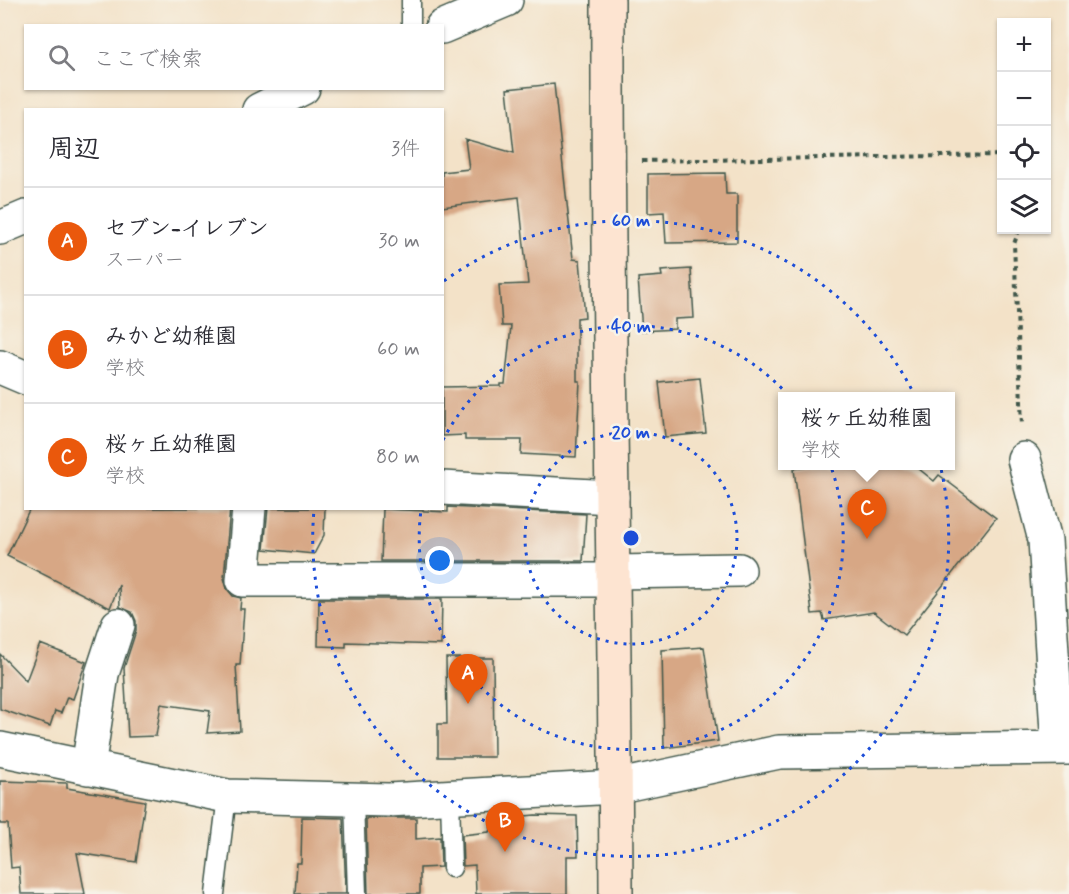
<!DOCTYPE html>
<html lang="ja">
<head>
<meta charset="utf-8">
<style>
	body { margin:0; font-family:Mynerve,"Klee One",sans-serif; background:#f2f2f3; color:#2b2b33 }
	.controls { position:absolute; right:18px; top:18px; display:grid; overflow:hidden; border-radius:0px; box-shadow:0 2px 4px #0004 }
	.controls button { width:54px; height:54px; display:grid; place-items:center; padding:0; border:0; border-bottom:2px solid #e1e1e2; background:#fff; color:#2b2b33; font:30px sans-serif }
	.you { position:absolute; left:440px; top:561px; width:21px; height:21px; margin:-15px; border:4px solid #fff; border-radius:50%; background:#1a73e8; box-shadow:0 0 0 9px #1a73e833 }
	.badge { display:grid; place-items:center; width:39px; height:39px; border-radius:50%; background:#ea580c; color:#fff; font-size:20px; font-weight:700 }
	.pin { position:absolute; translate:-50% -50px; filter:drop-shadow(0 2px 3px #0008) }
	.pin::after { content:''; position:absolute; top:32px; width:21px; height:18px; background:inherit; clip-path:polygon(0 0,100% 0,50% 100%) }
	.popup { position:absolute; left:778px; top:392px; width:177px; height:78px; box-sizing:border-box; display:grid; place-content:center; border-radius:0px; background:#fff; filter:drop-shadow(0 2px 4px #0005); font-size:20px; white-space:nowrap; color:#7c7c81 }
	.popup b { font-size:22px; color:#2b2b33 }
	.popup::after { content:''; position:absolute; left:50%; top:100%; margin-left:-12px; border:12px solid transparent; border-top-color:#fff }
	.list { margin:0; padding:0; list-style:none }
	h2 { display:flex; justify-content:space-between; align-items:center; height:78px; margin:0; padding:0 24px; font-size:26px }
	h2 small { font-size:20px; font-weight:400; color:#7c7c81 }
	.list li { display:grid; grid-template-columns:39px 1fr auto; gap:18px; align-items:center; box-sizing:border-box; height:108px; padding:0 24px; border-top:2px solid #e1e1e2 }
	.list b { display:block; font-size:22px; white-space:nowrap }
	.list p { margin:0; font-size:20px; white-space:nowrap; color:#7c7c81 }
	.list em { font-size:20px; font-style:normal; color:#7c7c81 }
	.icon { flex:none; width:33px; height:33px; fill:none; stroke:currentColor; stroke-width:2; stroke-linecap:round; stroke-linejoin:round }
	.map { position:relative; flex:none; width:1069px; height:894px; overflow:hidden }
	.search { position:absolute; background:#fff; box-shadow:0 2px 4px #0004; left:24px; top:24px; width:420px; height:66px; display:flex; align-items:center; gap:15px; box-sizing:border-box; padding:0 21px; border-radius:0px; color:#7c7c81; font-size:22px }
	.panel { position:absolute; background:#fff; box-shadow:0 2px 4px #0004; left:24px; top:108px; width:420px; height:402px; border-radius:0px }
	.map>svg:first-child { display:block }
</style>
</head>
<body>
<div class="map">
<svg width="1069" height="894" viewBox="0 0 1069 894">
	<rect width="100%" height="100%" fill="#f7f3e8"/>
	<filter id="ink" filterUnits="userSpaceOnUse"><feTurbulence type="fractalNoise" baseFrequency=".0167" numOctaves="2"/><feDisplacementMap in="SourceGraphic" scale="12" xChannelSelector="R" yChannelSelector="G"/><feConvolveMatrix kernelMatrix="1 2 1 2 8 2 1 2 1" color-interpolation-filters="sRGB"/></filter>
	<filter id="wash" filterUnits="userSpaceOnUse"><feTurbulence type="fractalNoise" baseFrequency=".008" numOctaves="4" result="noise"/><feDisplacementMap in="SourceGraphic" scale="24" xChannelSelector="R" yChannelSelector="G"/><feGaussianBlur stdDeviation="1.35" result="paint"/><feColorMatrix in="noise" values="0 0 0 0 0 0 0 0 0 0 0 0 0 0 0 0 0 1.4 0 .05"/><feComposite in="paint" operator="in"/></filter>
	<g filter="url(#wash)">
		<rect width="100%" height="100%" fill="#f3e2c8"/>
		<g id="blocks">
			<!-- building -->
			<path fill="#d7a785" d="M554 84 573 259 580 260 585 317 577 318V381H580L576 457 521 454 522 440H465V435L442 436V387L501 386V384H505L511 326H502L499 285 528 284 519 197 442 207V172L469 169 465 139 514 153 507 89Z
				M725 173 726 194H737V242L666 243 664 212 648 213V174Z
				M691 269 694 318 675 319V329L642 331 638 278 662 276 661 271Z
				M700 378 706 433 665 437 659 382Z
				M821 465H914L934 481 939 475 996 518 904 635 874 612 824 620 822 613 812 614 794 469Z
				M448 507 586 514 583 561H381L383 509 448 512Z
				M30 508H230L224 578 227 589 233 596 241 598 240 609H244L240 665H236L240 731 207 733 210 711 161 704 156 736 128 737 124 668 136 631V621L132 612 120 607 119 585 110 608 7 556Z
				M268 508H325L324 535 314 554 264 549Z
				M319 599H442L441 645 346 642V647L318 646Z
				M40 644 86 662 73 699 67 697 61 713 55 711 50 726 0 709V654L26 681Z
				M704 647 718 741 664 748 662 650Z
				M446 658H493L494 757H438V724H447Z
				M0 781 67 783V788L145 801 136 862 77 853 85 894H21L19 867 11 868 8 824H0Z
				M535 815 577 816 578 856H567V894H476L475 865 463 866 462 835 489 832 494 819Z
				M302 817 343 818 346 894H295L297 863H301Z
				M367 818H416V839L440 837 441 867 420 868V894H368L366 819Z"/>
		</g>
	</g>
	<g filter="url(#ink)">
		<use href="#blocks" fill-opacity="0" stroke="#3f564a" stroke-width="1.5"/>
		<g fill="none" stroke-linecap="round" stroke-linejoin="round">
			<defs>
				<path id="lane" d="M411 26V0
					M450 796 452 868
					M354 799 357 894
					M215 894 227 796"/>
				<path id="street" d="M442 27 506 0
					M259 110 303 88
					M0 228 26 217
					M0 367 26 378
					M1024 459 1045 540 1058 747
					M442 488 612 497
					M249 508 243 580H614
					M614 572 739 570
					M0 749 227 796 389 800 615 787 779 752 1069 748
					M88 768 102 674 118 625"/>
				<path id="secondary" d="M608 0C607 298 615 596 616 894"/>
			</defs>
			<!-- lane casing -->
			<use href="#lane" stroke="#3f564a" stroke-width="21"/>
			<!-- street casing -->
			<use href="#street" stroke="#3f564a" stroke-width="36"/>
			<!-- secondary casing -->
			<use href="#secondary" stroke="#3f564a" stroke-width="36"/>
			<!-- path -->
			<path stroke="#3f564a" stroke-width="4" stroke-dasharray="4.5 4.5" stroke-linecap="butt" d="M642 161 1002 155
				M1019 230 1014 244 1022 425"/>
			<!-- lane -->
			<use href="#lane" stroke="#fff" stroke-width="18"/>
			<!-- street -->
			<use href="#street" stroke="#fff" stroke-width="33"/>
			<!-- secondary -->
			<use href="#secondary" stroke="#fde4d1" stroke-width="33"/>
		</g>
	</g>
	<!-- distance rings -->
	<g fill="none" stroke="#1d4ed8" stroke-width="3" stroke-dasharray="3 6">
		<circle cx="631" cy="538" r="106"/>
		<path d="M443 440A212 212 0 1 1 421 510"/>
		<path d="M444 281A318 318 0 1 1 314 510"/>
	</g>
	<circle cx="631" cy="538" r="9" fill="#1d4ed8" stroke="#f7f3e8" stroke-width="3"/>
	<g font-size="18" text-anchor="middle" font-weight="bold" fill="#1d4ed8" stroke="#f7f3e8" stroke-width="5" stroke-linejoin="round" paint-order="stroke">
		<text x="631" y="226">60 m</text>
		<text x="631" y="332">40 m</text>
		<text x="631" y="438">20 m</text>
	</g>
</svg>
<div class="controls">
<button>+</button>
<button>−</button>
<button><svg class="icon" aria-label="locate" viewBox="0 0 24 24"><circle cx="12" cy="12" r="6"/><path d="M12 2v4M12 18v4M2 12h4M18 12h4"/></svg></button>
<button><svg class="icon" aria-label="layers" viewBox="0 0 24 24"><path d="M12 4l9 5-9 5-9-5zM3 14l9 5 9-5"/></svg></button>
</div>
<div class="you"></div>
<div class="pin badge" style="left:468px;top:704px">A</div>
<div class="pin badge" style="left:505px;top:852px">B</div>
<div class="pin badge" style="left:867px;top:539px">C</div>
<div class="popup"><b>桜ヶ丘幼稚園</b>学校</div>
<div class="search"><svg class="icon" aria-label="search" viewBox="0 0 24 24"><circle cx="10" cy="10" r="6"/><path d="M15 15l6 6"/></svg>ここで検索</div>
<section class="panel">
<h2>周辺<small>3件</small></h2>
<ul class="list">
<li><span class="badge">A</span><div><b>セブン-イレブン</b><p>スーパー</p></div><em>30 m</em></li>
<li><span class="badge">B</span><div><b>みかど幼稚園</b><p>学校</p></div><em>60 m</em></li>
<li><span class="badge">C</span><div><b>桜ヶ丘幼稚園</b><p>学校</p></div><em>80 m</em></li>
</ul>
</section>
</div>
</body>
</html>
